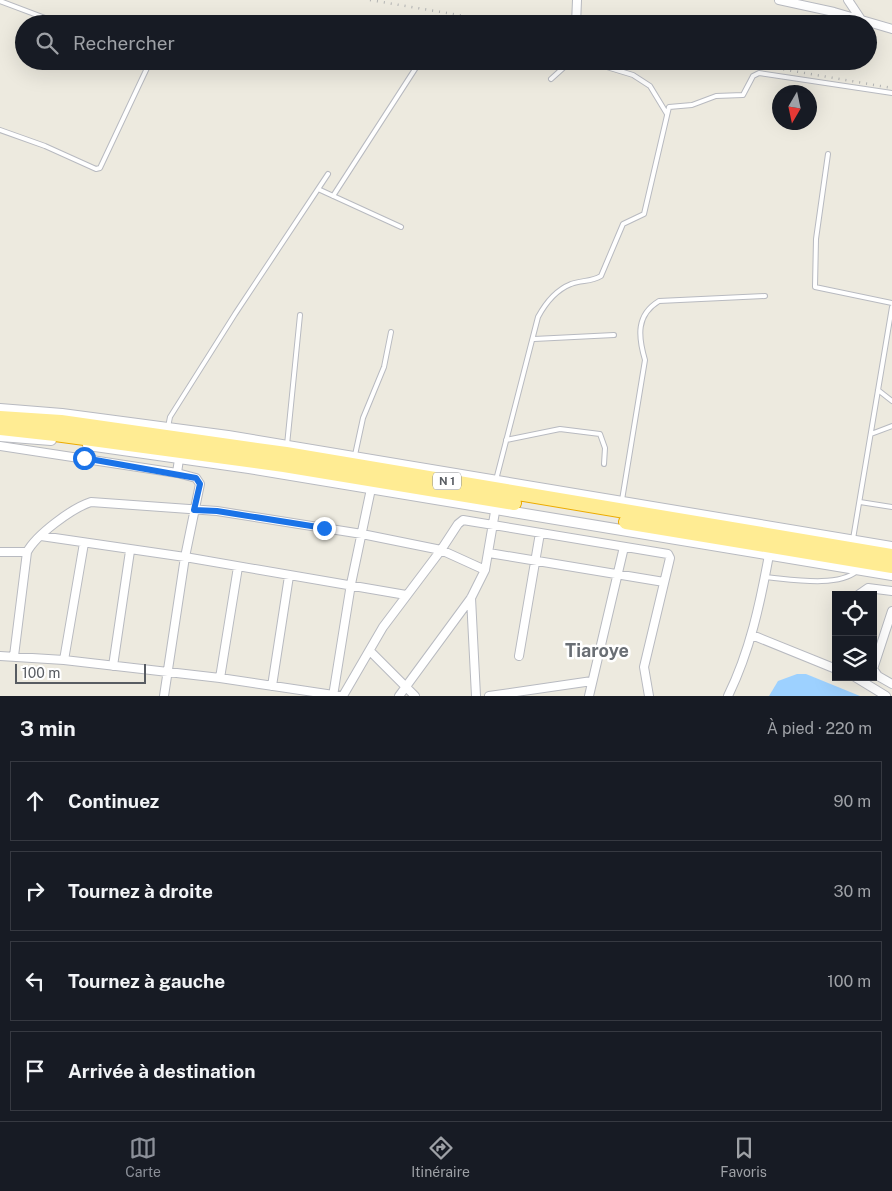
<!DOCTYPE html>
<html lang="fr">
<head>
<meta charset="utf-8">
<style>
	body { margin:0; font-family:"Public Sans",sans-serif; background:#242831; color:#f1f3f6 }
	.controls { position:absolute; right:15px; bottom:15px; display:grid; overflow:hidden; border-radius:0px; box-shadow:0 5px 20px #0002 }
	.controls button { width:45px; height:45px; display:grid; place-items:center; padding:0; border:0; border-bottom:1px solid #363941; background:#171b24; color:#f1f3f6; font:25px sans-serif }
	.compass { position:absolute; left:772px; top:85px; width:45px; height:45px; border-radius:50%; background:#171b24; box-shadow:0 5px 20px #0002; rotate:189deg }
	.scale { position:absolute; left:15px; bottom:12px; width:131px; box-sizing:border-box; padding-left:5px; border:2px solid #585c62; border-top:0; font-size:14px; line-height:18px; white-space:nowrap; color:#585c62; -webkit-text-stroke:4px #fff; paint-order:stroke }
	.stop { position:absolute; width:15px; height:15px; margin:-11px; border:4px solid #1a73e8; border-radius:50%; background:#fff }
	.stop.end { background:#1a73e8; border-color:#fff; box-shadow:0 1px 5px #0008 }
	.list { margin:0; padding:0; list-style:none }
	h2 { display:flex; justify-content:space-between; align-items:center; height:65px; margin:0; padding:0 20px; font-size:21px }
	h2 small { font-size:16px; font-weight:400; color:#9ea1a6 }
	.list li { display:grid; grid-template-columns:32px 1fr auto; gap:15px; align-items:center; box-sizing:border-box; height:80px; margin:0 10px 10px; padding:0 10px; border:1px solid #363941; border-radius:0px }
	.list b { display:block; font-size:19px; white-space:nowrap }
	.list em { font-size:16px; font-style:normal; color:#9ea1a6 }
	.icon { flex:none; width:28px; height:28px; fill:none; stroke:currentColor; stroke-width:2; stroke-linecap:round; stroke-linejoin:round }
	.map { position:relative; flex:none; width:892px; height:696px; overflow:hidden }
	.search { position:absolute; background:#171b24; box-shadow:0 5px 20px #0002; left:15px; right:15px; top:15px; height:55px; display:flex; align-items:center; gap:12px; box-sizing:border-box; padding:0 18px; border-radius:28px; color:#9ea1a6; font-size:19px }
	.sheet { height:425px; background:#171b24 }
	nav { display:flex; justify-content:space-around; align-items:center; box-sizing:border-box; height:70px; border-top:1px solid #363941; background:#171b24; font-size:14px; color:#9ea1a6 }
	nav a { display:grid; justify-items:center; gap:2px }
	nav .on { color:#8c9099 }
	.map>svg:first-child { display:block }
</style>
</head>
<body>
<div class="map">
<svg width="892" height="696" viewBox="0 0 892 696">
	<rect width="100%" height="100%" fill="#edeadf"/>
	<!-- water -->
	<path fill="#9dd1ff" d="M797 674H806L860 696H769L778 681Z"/>
	<g fill="none" stroke-linecap="round" stroke-linejoin="round">
		<defs>
			<path id="service" d="M0 1 61 24
				M832 24 834 12
				M587 61 633 75 650 86 667 114
				M551 79 571 61
				M0 130 45 146 96 169 100 168 148 66 147 61
				M828 154 816 239 815 287 892 303
				M318 189 401 227
				M333 196 417 66
				M534 339 614 335
				M878 390 892 401
				M168 427 170 417 235 314 328 174
				M871 434 892 426
				M506 440 560 429 600 434 605 448 604 464
				M287 445 300 315
				M355 455 363 418 384 367 391 332
				M496 480 538 317C545 304 556 290 571 284 582 280 591 282 601 276L623 224 644 214 669 107 692 105 716 96 743 95 753 76 759 73 892 93
				M622 500 645 360C638 336 636 315 659 301L765 296
				M860 502 892 507
				M853 539 892 307
				M764 577C790 579 837 588 857 571"/>
			<path id="minor" d="M779 0 834 12 892 29
				M848 0 862 21
				M576 24 577 0
				M0 446 177 473
				M41 536 185 557 406 595
				M0 552H27
				M489 553 664 582
				M858 595 868 588 892 591
				M471 598 476 696
				M752 635 836 669
				M370 651 415 696
				M0 656 64 660 220 678 340 696 344 694 383 627 441 550 458 524 463 520 668 554 670 558 644 667 649 696
				M14 656 27 552C36 535 72 508 91 502L217 511 362 534 441 550 485 570
				M519 656 540 533
				M64 660 84 543
				M113 666 130 551
				M873 669 892 611
				M873 669 878 676 892 684
				M855 677 886 696
				M220 678 238 567
				M272 686 289 576
				M164 696 185 557 200 484 196 478 177 473 179 459
				M333 696 351 584 372 484
				M399 696 471 598 485 570 496 506
				M489 696 592 681
				M589 696 624 547
				M728 696C750 651 760 604 769 555"/>
			<path id="tertiary" d="M0 409 62 414 228 436 892 547
				M0 436 51 440
				M88 445 249 468 892 575"/>
			<path id="trunk" d="M0 418 61 422 286 454 892 556
				M0 428 55 434 284 465 514 503
				M626 522 892 566"/>
		</defs>
		<!-- service casing -->
		<use href="#service" stroke="#b8bac0" stroke-width="6"/>
		<!-- minor casing -->
		<use href="#minor" stroke="#b8bac0" stroke-width="10"/>
		<!-- tertiary casing -->
		<use href="#tertiary" stroke="#b8bac0" stroke-width="12"/>
		<!-- trunk casing -->
		<use href="#trunk" stroke="#ecab00" stroke-width="16"/>
		<!-- service -->
		<use href="#service" stroke="#fff" stroke-width="4"/>
		<!-- minor -->
		<use href="#minor" stroke="#fff" stroke-width="8"/>
		<!-- tertiary -->
		<use href="#tertiary" stroke="#fff" stroke-width="10"/>
		<!-- trunk -->
		<use href="#trunk" stroke="#ffec93" stroke-width="14"/>
		<!-- rail -->
		<path stroke="#b2b3b3" stroke-width="2.5" stroke-dasharray="1 6" stroke-linecap="butt" d="M370 0 512 24
			M735 61 892 88"/>
	</g>
	<g fill="none" stroke-linecap="round" stroke-linejoin="round">
		<!-- route -->
		<path stroke="#1a73e8" stroke-width="6" d="M84 458 196 478 200 484 194 510 217 511 324 528"/>
	</g>
	<g text-anchor="middle" stroke-width="5" stroke-linejoin="round" paint-order="stroke">
		<!-- shield labels -->
		<rect fill="#fff" stroke="#8a8d91" stroke-width="1" x="433" y="472.5" width="28" height="17" rx="4"/>
		<g font-size="11" font-weight="bold" fill="#585c62">
			<text x="447" y="485">N 1</text>
		</g>
		<!-- district labels -->
		<g font-size="18" font-weight="bold" fill="#696e74" stroke="#fff">
			<text x="597" y="657">Tiaroye</text>
		</g>
	</g>
</svg>
<div class="controls">
<button><svg class="icon" aria-label="locate" viewBox="0 0 24 24"><circle cx="12" cy="12" r="6"/><path d="M12 2v4M12 18v4M2 12h4M18 12h4"/></svg></button>
<button><svg class="icon" aria-label="layers" viewBox="0 0 24 24"><path d="M12 4l9 5-9 5-9-5zM3 14l9 5 9-5"/></svg></button>
</div>
<svg class="compass" viewBox="-18 -18 36 36"><path d="M0-13l5 13h-10z" fill="#e53935"/><path d="M0 13l5-13h-10z" fill="#9ea1a6"/></svg>
<div class="scale">100 m</div>
<div class="stop" style="left:84px;top:458px"></div>
<div class="stop end" style="left:324px;top:528px"></div>
<div class="search"><svg class="icon" aria-label="search" viewBox="0 0 24 24"><circle cx="10" cy="10" r="6"/><path d="M15 15l6 6"/></svg>Rechercher</div>
</div>
<section class="sheet">
<h2>3 min<small>À pied · 220 m</small></h2>
<ul class="list">
<li><svg class="icon" aria-label="ahead" viewBox="0 0 24 24"><path d="M12 20V5M6 11l6-6 6 6"/></svg><div><b>Continuez</b></div><em>90 m</em></li>
<li><svg class="icon" aria-label="right" viewBox="0 0 24 24"><path d="M7 20v-9h11M14 6l5 5-5 5"/></svg><div><b>Tournez à droite</b></div><em>30 m</em></li>
<li><svg class="icon" aria-label="left" viewBox="0 0 24 24"><path d="M17 20v-9H6M10 6l-5 5 5 5"/></svg><div><b>Tournez à gauche</b></div><em>100 m</em></li>
<li><svg class="icon" aria-label="arrive" viewBox="0 0 24 24"><path d="M6 21V4h12l-3 4 3 4H6"/></svg><div><b>Arrivée à destination</b></div></li>
</ul>
</section>
<nav>
<a class="on"><svg class="icon" aria-label="map" viewBox="0 0 24 24"><path d="M3 6l6-2 6 2 6-2v14l-6 2-6-2-6 2zM9 4v14M15 6v14"/></svg>Carte</a>
<a><svg class="icon" aria-label="directions" viewBox="0 0 24 24"><path d="M12 3l9 9-9 9-9-9zM9 14v-3h6M13 9l2 2-2 2"/></svg>Itinéraire</a>
<a><svg class="icon" aria-label="saved" viewBox="0 0 24 24"><path d="M7 4h10v16l-5-4-5 4z"/></svg>Favoris</a>
</nav>
</body>
</html>
